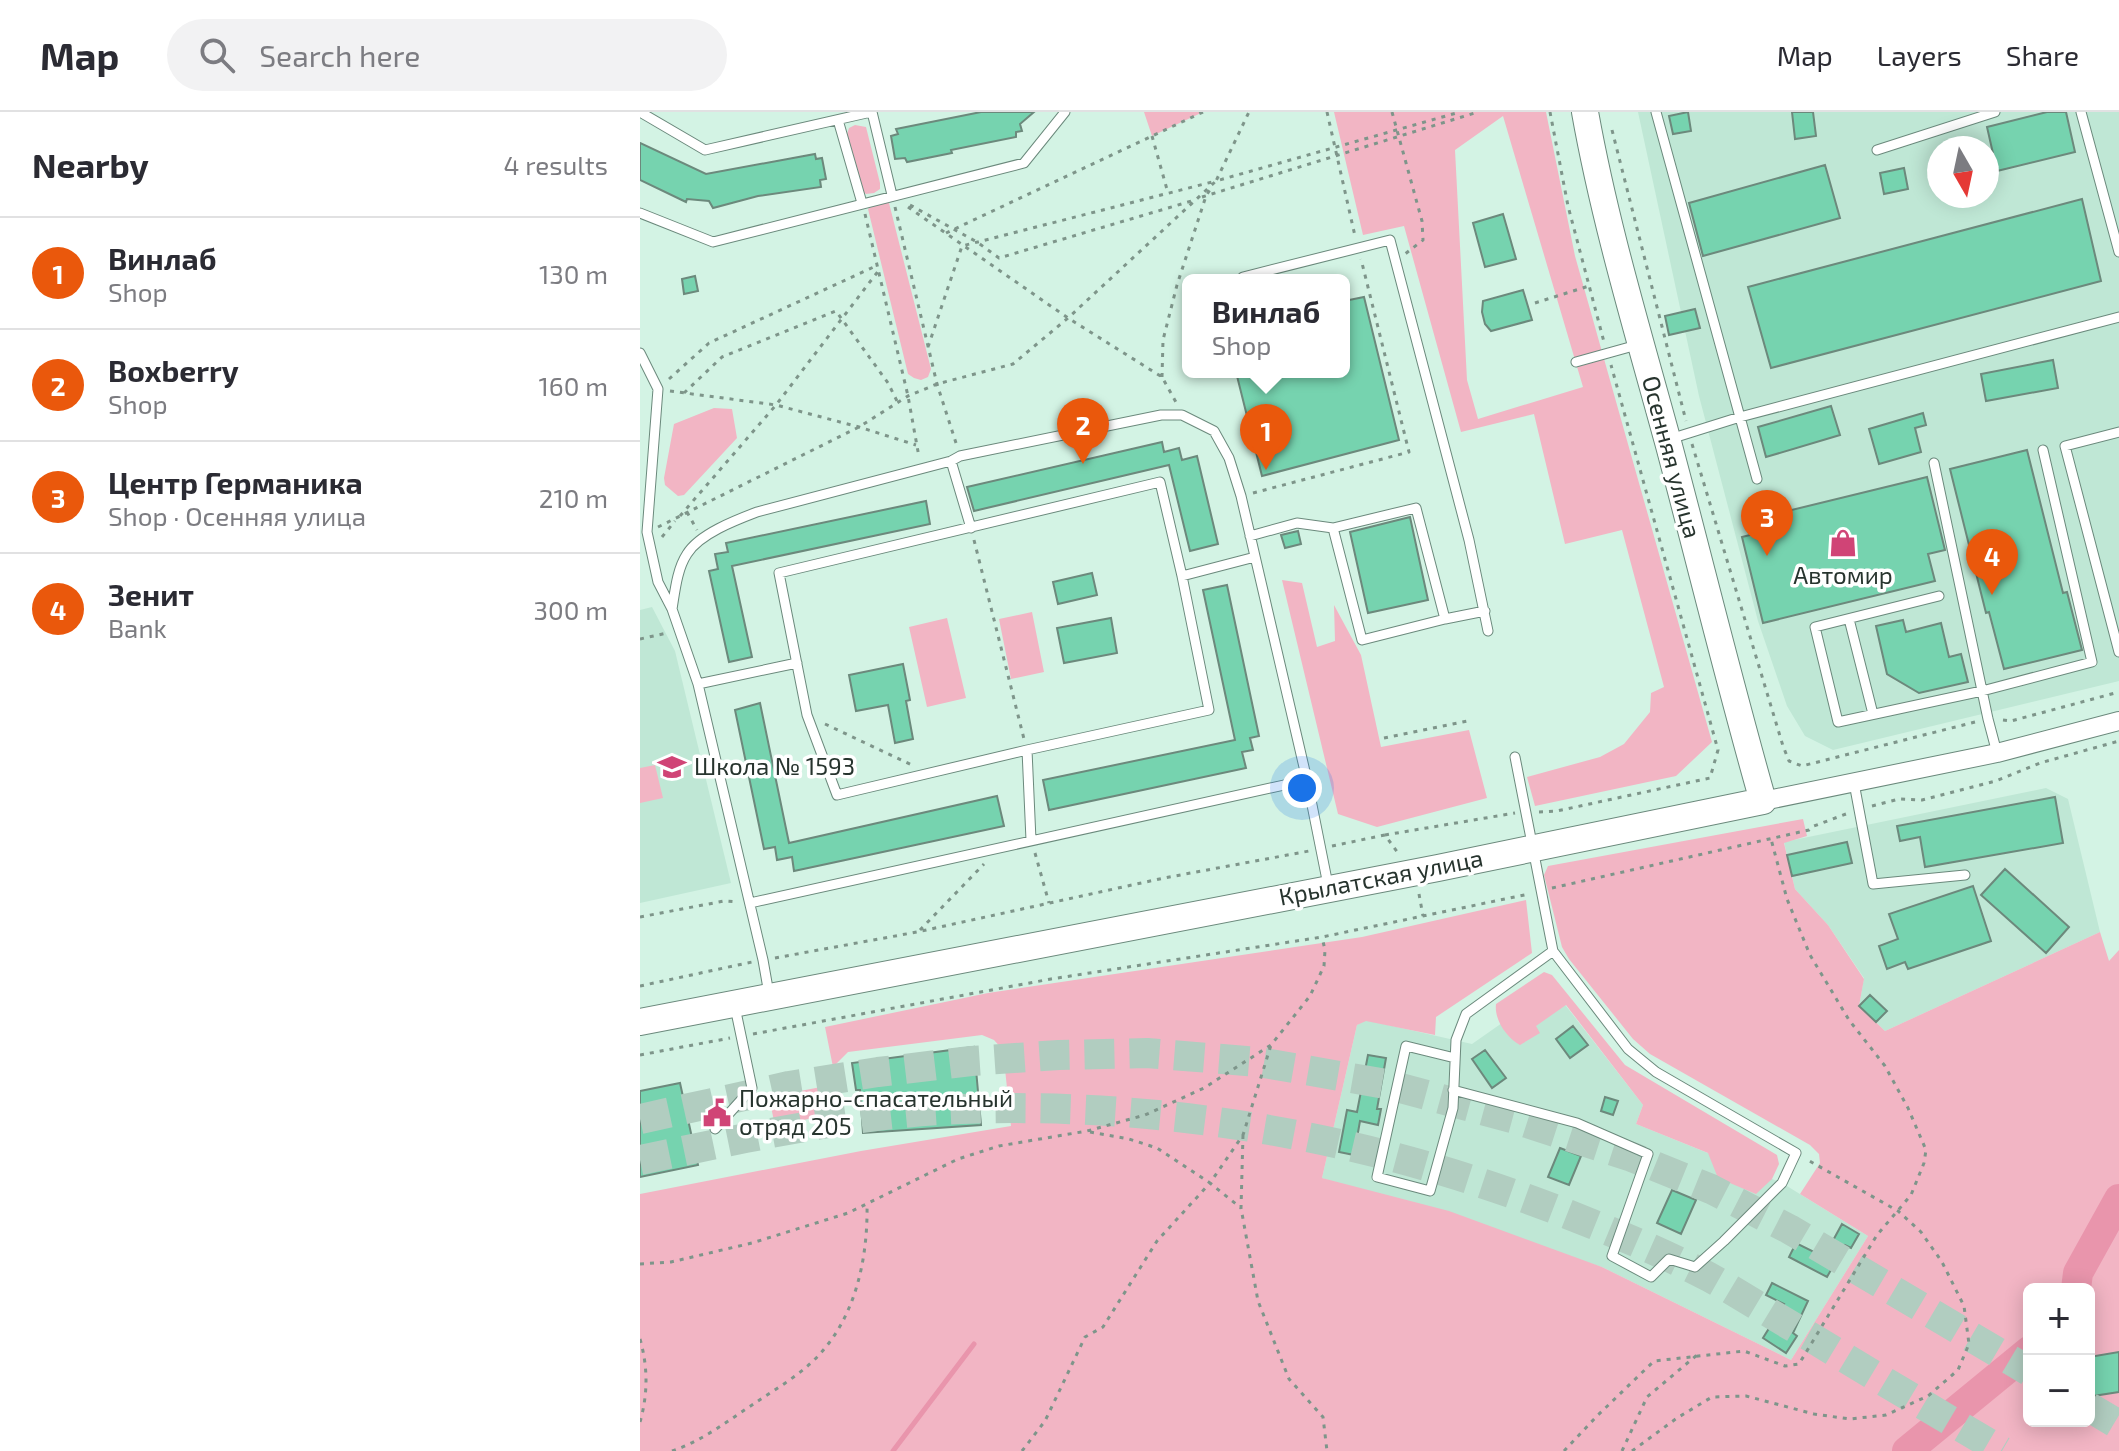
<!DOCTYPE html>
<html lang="en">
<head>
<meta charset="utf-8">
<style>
	body { margin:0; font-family:"Exo 2",sans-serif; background:#f2f2f3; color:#2b2b33 }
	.controls { position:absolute; right:24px; bottom:24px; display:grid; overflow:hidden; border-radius:12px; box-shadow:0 4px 20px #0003 }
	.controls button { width:72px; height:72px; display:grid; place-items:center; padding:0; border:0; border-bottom:2px solid #e1e1e2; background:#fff; color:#2b2b33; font:40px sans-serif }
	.compass { position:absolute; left:1287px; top:24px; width:72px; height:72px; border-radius:50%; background:#fff; box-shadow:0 4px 20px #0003; rotate:171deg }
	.you { position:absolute; left:662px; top:676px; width:28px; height:28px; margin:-20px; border:6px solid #fff; border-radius:50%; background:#1a73e8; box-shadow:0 0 0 12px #1a73e833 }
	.badge { display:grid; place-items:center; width:52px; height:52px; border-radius:50%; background:#ea580c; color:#fff; font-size:26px; font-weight:700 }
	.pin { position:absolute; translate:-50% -66px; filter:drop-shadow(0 2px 4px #0008) }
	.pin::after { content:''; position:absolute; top:42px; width:28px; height:24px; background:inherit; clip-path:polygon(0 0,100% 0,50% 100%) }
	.popup { position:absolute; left:542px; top:162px; width:168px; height:104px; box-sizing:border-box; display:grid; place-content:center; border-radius:12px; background:#fff; filter:drop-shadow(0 2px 6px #0005); font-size:26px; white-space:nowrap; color:#7c7c81 }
	.popup b { font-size:30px; color:#2b2b33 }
	.popup::after { content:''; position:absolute; left:50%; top:100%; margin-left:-16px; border:16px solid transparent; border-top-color:#fff }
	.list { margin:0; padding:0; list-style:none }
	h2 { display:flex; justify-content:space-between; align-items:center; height:104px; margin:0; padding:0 32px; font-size:34px }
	h2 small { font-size:26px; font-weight:400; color:#7c7c81 }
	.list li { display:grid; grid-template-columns:52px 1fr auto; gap:24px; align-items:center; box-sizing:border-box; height:112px; padding:0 32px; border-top:2px solid #e1e1e2 }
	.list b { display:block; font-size:30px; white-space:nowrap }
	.list p { margin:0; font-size:26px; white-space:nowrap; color:#7c7c81 }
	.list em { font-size:26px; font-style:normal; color:#7c7c81 }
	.icon { flex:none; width:44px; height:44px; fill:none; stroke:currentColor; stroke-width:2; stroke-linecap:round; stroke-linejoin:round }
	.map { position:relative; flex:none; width:1479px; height:1339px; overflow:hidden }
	header { display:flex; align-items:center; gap:48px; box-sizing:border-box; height:112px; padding:0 40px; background:#fff; border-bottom:2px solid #e1e1e2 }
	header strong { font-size:38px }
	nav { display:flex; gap:44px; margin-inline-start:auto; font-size:28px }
	.search { width:560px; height:72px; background:#f2f2f3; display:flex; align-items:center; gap:20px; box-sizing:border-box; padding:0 28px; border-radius:44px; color:#7c7c81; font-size:30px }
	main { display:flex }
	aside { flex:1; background:#fff }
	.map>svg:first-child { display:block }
</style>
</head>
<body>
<header>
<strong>Map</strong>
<div class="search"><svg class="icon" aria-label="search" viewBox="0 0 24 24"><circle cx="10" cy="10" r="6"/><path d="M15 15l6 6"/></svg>Search here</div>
<nav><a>Map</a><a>Layers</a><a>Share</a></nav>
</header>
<main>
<aside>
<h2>Nearby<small>4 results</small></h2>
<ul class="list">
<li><span class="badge">1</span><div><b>Винлаб</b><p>Shop</p></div><em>130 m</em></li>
<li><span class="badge">2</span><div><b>Boxberry</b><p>Shop</p></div><em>160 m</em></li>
<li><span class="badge">3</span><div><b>Центр Германика</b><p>Shop · Осенняя улица</p></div><em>210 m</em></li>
<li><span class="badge">4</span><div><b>Зенит</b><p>Bank</p></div><em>300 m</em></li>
</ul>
</aside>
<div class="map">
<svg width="1479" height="1339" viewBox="0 0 1479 1339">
	<rect width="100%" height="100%" fill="#d3f3e4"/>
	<!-- built -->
	<path fill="#bfe7d5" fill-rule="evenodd" d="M998 0H1479V569L1193 638 1165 624 1147 594 1118 509 1059 284ZM1299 36H1347V84H1299Z
		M12 495 35 539 91 771 0 791V498Z
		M1406 676 1428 687 1460 820 1245 919 1219 894 1224 866 1188 813 1155 777 1144 730Z
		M912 876 1003 993 996 1012 1142 1071 1228 1124 1151 1248 962 1155 682 1066 717 913 726 908 832 932Z"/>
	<!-- green -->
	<path fill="#f2b5c4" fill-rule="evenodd" d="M504 0H563L512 24Z
		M694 0H906L935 144 1072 630 1036 664 895 694 887 665 960 645 984 632 1010 600 1011 581 1024 575 982 418 925 432 894 302 821 320 764 114 723 123ZM863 4 943 275 838 307 827 268 815 38Z
		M215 13 226 15 240 71V77L234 81 226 82 221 78 207 22 209 16Z
		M244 89 249 91 291 257 288 265 281 268 274 266 268 262 228 97 233 92Z
		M74 296 92 297 97 326 44 383 38 384 25 373 24 366 34 312Z
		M642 468 662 471 677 535 695 529 694 493 721 543 741 635 829 618 847 686 737 715 698 702Z
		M392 500 404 560 371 567 359 507Z
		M307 506 326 586 287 595 269 515Z
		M15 653 23 686 0 691V656Z
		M1163 707 1167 724 1144 731 1155 777 1188 813 1224 867 1219 894 1245 919 1460 820 1469 849 1479 838V1339H0V1082L221 1039 371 1014 363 938 354 928 342 923 208 940 193 955 185 915 348 881 722 825 886 788 892 841 796 905 795 923 726 909 717 913 682 1066 809 1099 962 1155 1151 1248 1228 1124 1160 1082 1180 1051 1179 1042 1170 1033 1010 942 993 927 929 847 922 835 904 763 908 754ZM1389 1177H1449V1309H1389Z
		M904 860 912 863 985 953 1137 1043 1139 1052 1132 1067 1116 1082 1078 1066 1068 1041 996 1012 1003 993 926 893 896 914 900 921 880 933C867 926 854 908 856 892Z
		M181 975 187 1003 135 1014 129 985Z"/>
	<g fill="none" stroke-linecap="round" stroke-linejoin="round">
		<!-- stream -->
		<path stroke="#e995ac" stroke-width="5" d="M253 1339 334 1232"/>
		<!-- river -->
		<path stroke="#e995ac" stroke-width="30" d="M1436 1177 1438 1161 1479 1087
			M1267 1339 1389 1239"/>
	</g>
	<!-- building -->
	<path fill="#76d3af" stroke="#6c897c" stroke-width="2" d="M341 0H394L380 12 382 19 376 20V25L311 38 312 41 267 50 265 46 255 47 251 24 258 22 256 17Z
		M1048 0 1051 19 1033 22 1029 4Z
		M1152 0H1173L1176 24 1155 27Z
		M1407 0H1426L1435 40 1357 59 1347 15Z
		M0 31 66 62 175 42 176 47 182 46 186 67 180 68 181 75 118 84 73 96 69 89 47 87 46 90 0 68Z
		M1185 53 1200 106 1063 144 1049 91Z
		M1264 56 1268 77 1244 82 1240 61Z
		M1442 87 1461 169 1131 256 1108 175Z
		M863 102 876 147 845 155 833 111Z
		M55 164 58 179 44 182 42 167Z
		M883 178 892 208 851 219 845 212 842 200 843 189Z
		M724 185 759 328 622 364 596 260H704V189Z
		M1055 197 1060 216 1029 223 1025 204Z
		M1413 248 1418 276 1346 289 1341 262Z
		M1191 294 1200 323 1126 345 1118 315Z
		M1283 301 1286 313 1275 316 1281 340 1239 352 1229 317Z
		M522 330 524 340 539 336 542 348 557 344 578 432 550 439 529 353 334 399 327 375Z
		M1387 338 1423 481 1427 480 1442 538 1364 557 1349 500 1346 501 1310 357Z
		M1287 365 1305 438 1288 442 1295 469 1123 511 1102 425 1130 418 1127 404Z
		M286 389 290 412 92 454 112 545 89 550 69 459 78 457 75 442 88 440 86 431Z
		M770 405 788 488 728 501 710 420Z
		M658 419 661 432 645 436 641 423Z
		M452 461 457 483 418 492 413 470Z
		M587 473 619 624 610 626 613 638 602 640 606 656 409 698 403 668 595 628 563 478Z
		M471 506 477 541 424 551 417 516Z
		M1263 508 1266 520 1301 511 1309 545 1321 542 1328 570 1279 581 1247 562 1236 514Z
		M263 552 270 588 266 589 273 627 255 631 248 593 216 599 209 563Z
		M120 591 149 731 357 684 364 714 154 759 152 745 137 748 135 735 124 737 95 598Z
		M1415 685 1423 731 1285 755 1280 725 1260 729 1257 714Z
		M1207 730 1212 751 1152 764 1147 743Z
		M1365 757 1429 815 1406 841 1341 783Z
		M1333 774 1351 829 1268 857 1265 850 1247 857 1239 834 1258 827 1249 802Z
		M1230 883 1247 899 1236 910 1219 894Z
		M933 914 948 933 930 946 916 927Z
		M334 935 341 1013 223 1021 220 978H216L212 951Z
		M845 938 866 966 852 976 832 947Z
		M728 943 746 946 737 997H741L738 1013 720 1009 714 1043 699 1040 707 998 717 1000Z
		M40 971 58 1053 0 1065V979Z
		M965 985 978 989 973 1003 961 999Z
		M920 1036 941 1044 929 1073 908 1065Z
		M1032 1078 1056 1088 1041 1122 1017 1111Z
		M1202 1112 1219 1122 1211 1136 1205 1133 1187 1165 1149 1145 1156 1131 1184 1145Z
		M1132 1171 1168 1189 1153 1221 1157 1224 1146 1241 1123 1226 1144 1192 1126 1183Z
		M1479 1240V1280L1453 1284 1449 1245Z"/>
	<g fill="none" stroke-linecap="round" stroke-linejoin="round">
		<!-- primary-tunnel -->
		<path stroke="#b1cdc0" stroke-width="30" stroke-dasharray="30 15" stroke-linecap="butt" d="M0 1007 149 974 238 960 331 949 419 943 507 941 619 950 746 972 875 1007 992 1045 1071 1077 1149 1117 1389 1259
			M0 1048C106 1026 213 1001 321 997 527 990 725 1024 917 1098 968 1118 1020 1139 1069 1165 1103 1184 1135 1205 1169 1224 1233 1263 1297 1301 1362 1339
			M1449 1295 1479 1313"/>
		<defs>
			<path id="lane" d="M0 0 65 38 231 0
				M232 0 252 83
				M1016 0 1117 367
				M1441 0 1479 140
				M198 8 222 91
				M1237 38 1355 0
				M0 101 73 130 384 51 425 0
				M600 168 603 165 750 128 829 428 848 519
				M0 241 18 277 7 420 18 470 32 497 58 572 123 848 129 882
				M936 250 997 233
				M1479 320 1425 334 1479 540
				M1030 327 1100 305 1479 205
				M311 349 331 416
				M1294 351 1348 607 1357 641
				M693 416 722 528 805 507 845 499
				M610 424 657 411 693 416 776 396 805 507
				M542 464 615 445
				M1299 484 1175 515 1198 610 1342 579 1452 550 1403 338
				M32 497C35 479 37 457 47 442 59 422 96 408 117 400L311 349 320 344 521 303H542L574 319 589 346 601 384 667 668 688 773
				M1209 507 1233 602
				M58 572 157 551
				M387 638 197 683 167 603 139 461 520 370 542 464 569 598 387 638 391 728
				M1214 671 1233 772 1325 763
				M110 791 667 668
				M815 946 766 934 737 1065 790 1079 813 996 816 928 826 902 913 839
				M813 978 937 1011 1008 1042 972 1144 1011 1165 1029 1147 1055 1155 1084 1129 1142 1071 1156 1041 1016 960 988 937 913 839 875 645
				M75 1017 112 976 95 895"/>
			<path id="street" d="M1123 689 1357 641 1479 609"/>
			<path id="secondary" d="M0 910 798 756 1123 689C1089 570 1060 450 1028 330 998 220 965 112 945 0"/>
		</defs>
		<!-- lane casing -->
		<use href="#lane" stroke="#6b897c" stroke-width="11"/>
		<!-- street casing -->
		<use href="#street" stroke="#6b897c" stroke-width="20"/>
		<!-- secondary casing -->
		<use href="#secondary" stroke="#6b897c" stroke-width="28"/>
		<!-- path -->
		<path stroke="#7e958a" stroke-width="3" stroke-dasharray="4 6" stroke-linecap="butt" d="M687 0 715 124
			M752 0 782 109 783 128 765 142
			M910 0 928 94 964 230
			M972 18 1046 309
			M512 24 528 81
			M562 85 838 0
			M270 93 337 130 359 146 555 88
			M255 95 297 272 316 331
			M268 95 428 206 522 265 537 292
			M225 102 268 284 279 345
			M306 121 563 0
			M895 191 949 174
			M288 235 322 134 576 69 609 0
			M522 265 523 228 537 173 566 84 571 76
			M29 267 69 231 238 153
			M30 279 136 293 219 315 276 333
			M44 281 82 245 196 199 248 271 258 291
			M1052 332 1143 634 1149 649 1162 654 1335 610
			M613 381 769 340 721 147
			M47 400 57 418
			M40 404 136 293 239 158
			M18 415 219 315 268 284 297 272 373 252 428 206 576 69 820 0
			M22 425 35 409
			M334 428 384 627
			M0 527 27 521
			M1363 608 1371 609 1479 580
			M185 612 272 653
			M744 626 832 608
			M1232 694 1259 687 1282 688 1356 669 1400 651 1479 629
			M899 700 917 699 1070 666 1078 638 971 253
			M745 723 875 701
			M692 734 745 723 758 741
			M395 741 409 791
			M912 776 1169 718 1174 714 1206 702
			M779 782 783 804
			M0 805 84 789 98 790
			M280 818 344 752
			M135 846 277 820 524 766 669 739
			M0 874 112 850
			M113 922 411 867 682 825 889 782
			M0 943 90 926
			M450 1020 489 1027 517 1036 570 1071 603 1023 631 933
			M603 1023 601 1096 618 1189 649 1267 683 1305 687 1339
			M0 1152 31 1150 112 1131 208 1101 318 1047 359 1034 447 1019 505 1003 564 976 631 933 670 884 684 854 685 838 682 825
			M0 1227C8 1255 8 1282 0 1310
			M32 1339C62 1329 86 1310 112 1293 137 1276 166 1260 185 1236 218 1196 228 1141 227 1091
			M382 1339 405 1309 445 1225 463 1215 517 1129 570 1071 601 1096
			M924 1339 957 1304 1014 1249 1104 1239 1145 1254 1159 1252 1237 1123 1271 1083 1284 1051 1286 1038 1268 996 1245 954 1209 908 1170 843 1147 787 1131 727
			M982 1339 1007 1285 1057 1243
			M992 1339 1037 1306 1072 1285 1106 1284 1174 1302 1210 1307 1246 1303 1288 1284 1318 1258 1329 1232 1324 1194 1302 1150 1281 1120 1258 1099 1166 1047"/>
		<!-- lane -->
		<use href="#lane" stroke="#fff" stroke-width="9"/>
		<!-- street -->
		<use href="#street" stroke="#fff" stroke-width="18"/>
		<!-- secondary -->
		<use href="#secondary" stroke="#fff" stroke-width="26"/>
	</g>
	<!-- icons -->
	<defs>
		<symbol id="shop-bare" viewBox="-9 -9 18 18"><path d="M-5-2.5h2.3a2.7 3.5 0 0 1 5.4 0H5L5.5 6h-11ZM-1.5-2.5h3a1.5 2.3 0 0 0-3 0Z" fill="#d04476" stroke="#fff" stroke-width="2.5" paint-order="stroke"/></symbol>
		<symbol id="school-bare" viewBox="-9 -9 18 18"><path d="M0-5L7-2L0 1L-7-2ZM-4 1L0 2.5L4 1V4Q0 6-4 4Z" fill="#d04476" stroke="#fff" stroke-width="2.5" paint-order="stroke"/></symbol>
		<symbol id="civic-bare" viewBox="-9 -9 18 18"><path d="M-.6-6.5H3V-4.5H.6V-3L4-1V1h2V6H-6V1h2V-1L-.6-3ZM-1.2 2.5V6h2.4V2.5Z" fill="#d04476" stroke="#fff" stroke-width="2.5" paint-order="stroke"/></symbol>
	</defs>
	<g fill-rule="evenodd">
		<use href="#shop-bare" x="1183" y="411" width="40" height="40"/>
		<use href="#school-bare" x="12" y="635" width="40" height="40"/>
		<use href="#civic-bare" x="57" y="981" width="40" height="40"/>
	</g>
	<g text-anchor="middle" stroke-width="7" stroke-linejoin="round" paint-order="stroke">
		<!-- street labels -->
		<g font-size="24" fill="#27342e" stroke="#fff">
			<text transform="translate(1031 345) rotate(75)" y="8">Осенняя улица</text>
			<text transform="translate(741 766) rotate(-11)" y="8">Крылатская улица</text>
		</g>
		<!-- poi labels -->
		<g font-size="24" fill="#27342e" stroke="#fff" text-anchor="start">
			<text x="1203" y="472" text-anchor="middle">Автомир</text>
			<text x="54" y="663">Школа № 1593</text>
			<text x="99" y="995">Пожарно-спасательный<tspan x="99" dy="28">отряд 205</tspan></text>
		</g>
	</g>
</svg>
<div class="controls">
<button>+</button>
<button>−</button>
</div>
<svg class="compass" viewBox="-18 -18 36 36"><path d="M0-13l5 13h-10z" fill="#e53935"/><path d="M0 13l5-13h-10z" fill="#7c7c81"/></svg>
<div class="you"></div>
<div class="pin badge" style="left:626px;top:358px">1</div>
<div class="popup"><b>Винлаб</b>Shop</div>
<div class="pin badge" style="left:443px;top:352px">2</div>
<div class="pin badge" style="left:1127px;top:444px">3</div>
<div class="pin badge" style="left:1352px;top:483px">4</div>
</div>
</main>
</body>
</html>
